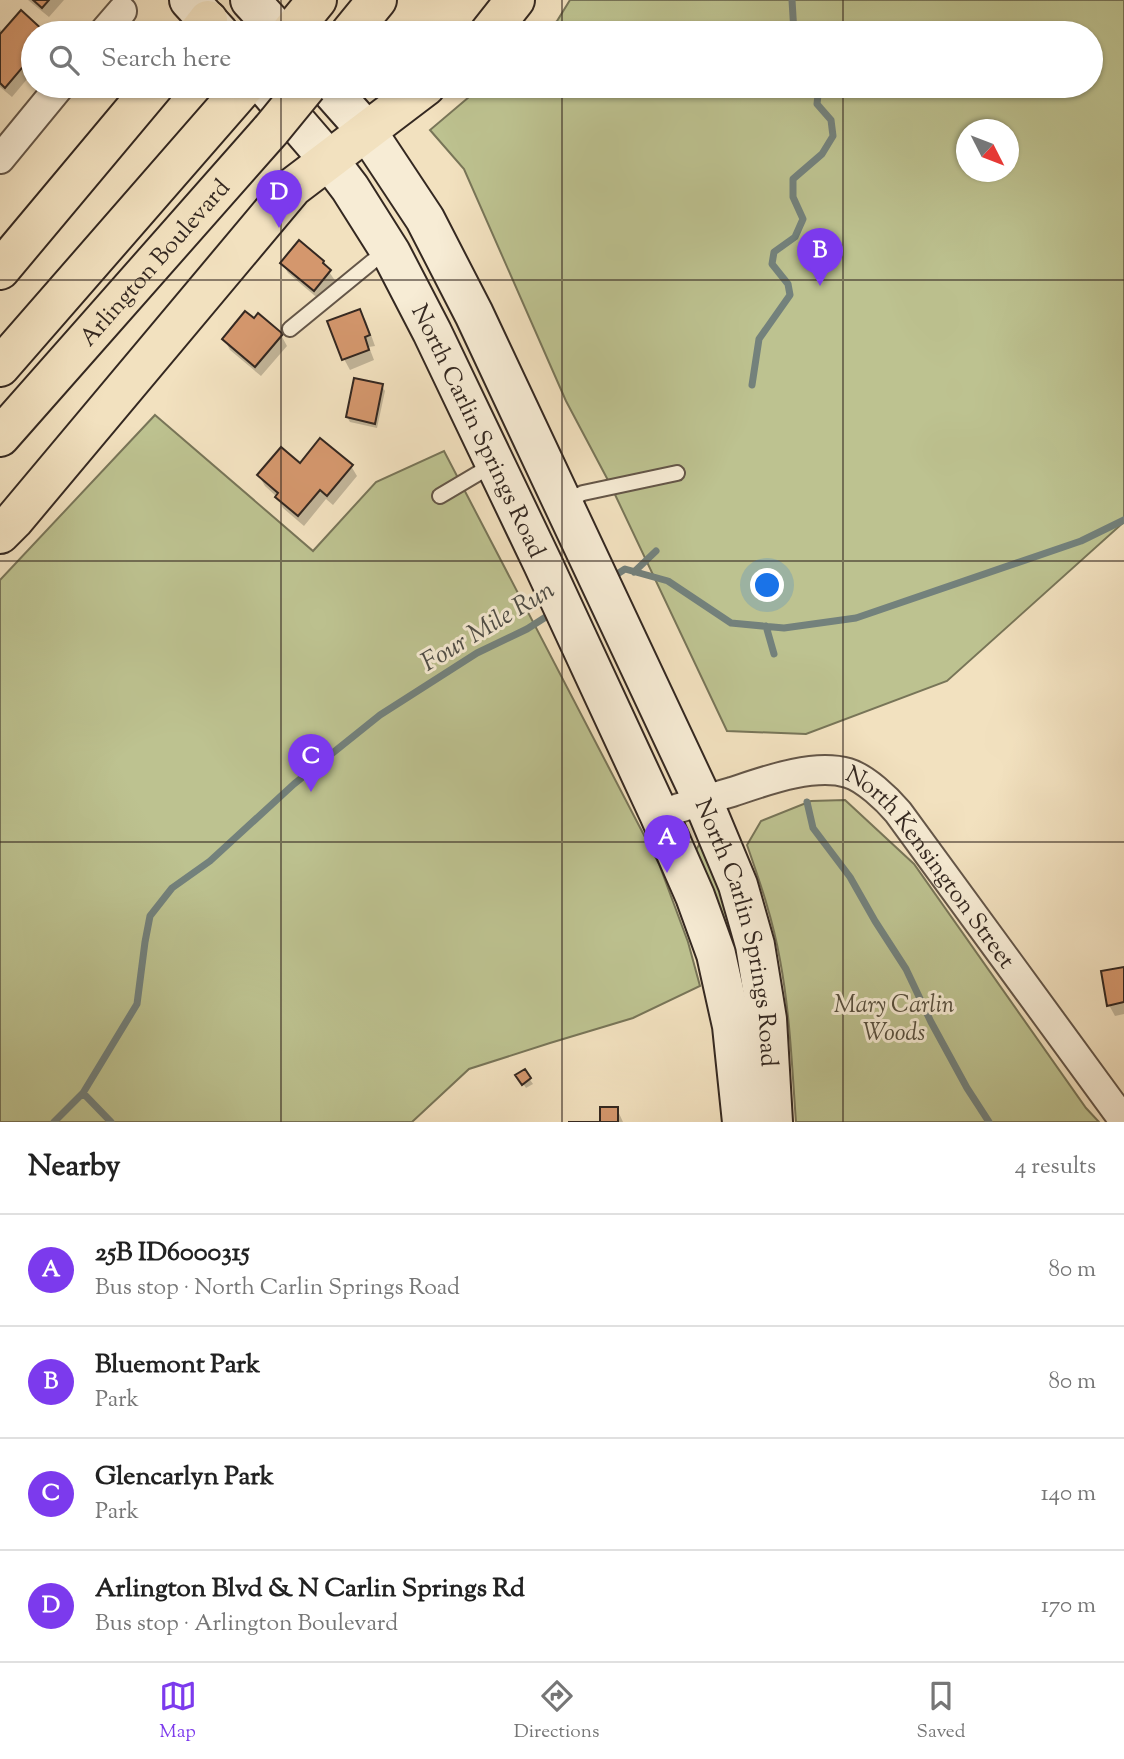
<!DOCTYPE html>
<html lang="en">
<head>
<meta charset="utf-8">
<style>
	body { margin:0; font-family:"Sorts Mill Goudy",serif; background:#f6f6f6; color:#222 }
	.compass { position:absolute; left:956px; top:119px; width:63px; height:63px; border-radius:50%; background:#fff; box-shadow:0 2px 5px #0004; rotate:132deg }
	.you { position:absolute; left:768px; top:586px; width:24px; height:24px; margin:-18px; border:5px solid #fff; border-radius:50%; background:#1a73e8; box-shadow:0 0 0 10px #1a73e833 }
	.badge { display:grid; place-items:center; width:46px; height:46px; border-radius:50%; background:#7c3aed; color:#fff; font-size:23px; font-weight:700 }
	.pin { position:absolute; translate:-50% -58px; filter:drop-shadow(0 2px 4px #0008) }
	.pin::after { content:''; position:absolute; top:37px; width:24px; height:21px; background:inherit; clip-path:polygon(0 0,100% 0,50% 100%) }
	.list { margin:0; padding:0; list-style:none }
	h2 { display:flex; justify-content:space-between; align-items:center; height:91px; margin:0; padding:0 28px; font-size:30px }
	h2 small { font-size:23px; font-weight:400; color:#767676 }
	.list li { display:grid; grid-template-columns:46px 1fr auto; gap:21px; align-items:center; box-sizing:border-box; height:112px; padding:0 28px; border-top:2px solid #e0e0e0 }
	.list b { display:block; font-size:26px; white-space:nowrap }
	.list p { margin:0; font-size:23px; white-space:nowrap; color:#767676 }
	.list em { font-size:23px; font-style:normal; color:#767676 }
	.icon { flex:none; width:38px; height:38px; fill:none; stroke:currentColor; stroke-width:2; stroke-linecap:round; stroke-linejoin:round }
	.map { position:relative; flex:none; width:1124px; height:1122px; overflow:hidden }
	.search { position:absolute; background:#fff; box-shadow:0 2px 5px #0004; left:21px; right:21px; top:21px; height:77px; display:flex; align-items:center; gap:18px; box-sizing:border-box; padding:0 24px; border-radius:38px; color:#767676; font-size:26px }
	.sheet { height:539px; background:#fff }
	nav { display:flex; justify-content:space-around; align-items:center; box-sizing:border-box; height:98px; border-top:2px solid #e0e0e0; background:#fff; font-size:19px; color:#767676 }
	nav a { display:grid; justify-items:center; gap:4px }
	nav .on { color:#7c3aed }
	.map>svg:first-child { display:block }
</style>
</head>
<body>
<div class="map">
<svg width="1124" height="1122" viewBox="0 0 1124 1122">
	<rect width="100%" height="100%" fill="#f2e1bf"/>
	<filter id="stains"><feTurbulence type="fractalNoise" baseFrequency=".00286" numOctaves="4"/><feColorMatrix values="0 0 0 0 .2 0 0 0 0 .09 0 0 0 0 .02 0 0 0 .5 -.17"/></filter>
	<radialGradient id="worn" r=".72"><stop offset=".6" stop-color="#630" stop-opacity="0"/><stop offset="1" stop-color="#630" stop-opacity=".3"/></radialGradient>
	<!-- green -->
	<path fill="#bdc290" stroke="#787558" stroke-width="2" fill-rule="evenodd" d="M570 0H1124V522L947 681 806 734 727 731 610 484 566 401 464 169 430 130 482 86H1091V33H543L557 21ZM967 130H1009V172H967Z
		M155 415 313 551 376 482 444 451 659 864 688 942 700 986 633 1018 550 1043 469 1069 412 1122H0V580Z
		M845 800 914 864 1086 1108 1099 1122H796C792 1068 790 1013 780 960 773 920 760 882 747 845L761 821 811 801Z
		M699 845 710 848 732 909 757 1047 693 855Z"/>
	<!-- shadow -->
	<path fill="#0003" d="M28 0H64L49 17Z
		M21 13 43 33H33V72L12 97 0 87V29L3 34Z
		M282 263H323L336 282 321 301 288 273Z
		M360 311 366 321 375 346 369 347 374 360 350 370 344 359Z
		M281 335 287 346 261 376 230 350 224 339Z
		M382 386 385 391 377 428 350 422 347 417Z
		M300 465 351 466 357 476 333 505 326 499 304 526 283 508 277 497 265 486 259 476Z
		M1124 969V1014L1115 1016 1109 1005Z
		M524 1071 533 1084 526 1088 518 1076Z
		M617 1109 623 1122H602Z"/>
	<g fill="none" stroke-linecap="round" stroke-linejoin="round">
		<!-- stream -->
		<path stroke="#73817c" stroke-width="7" d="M792 0 794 33
			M752 385 759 339 790 295 788 284 772 264 774 252 795 237 803 219 793 197V179L822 154 833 136 831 120 817 104 819 86
			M634 572 656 551
			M611 578 625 569 668 581 731 623 784 628 856 618 1081 541 1124 520
			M766 626 774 654
			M807 802 813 828 850 877 875 921 906 969 931 1022 967 1088 989 1122
			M83 1093 111 1122
			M54 1122 83 1093 137 1004 145 942 150 916 172 888 210 861 294 784 380 715 477 653 527 629 552 613"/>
	</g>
	<!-- building -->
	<path fill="#d4976d" stroke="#342821" stroke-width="2" d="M33 0H49L42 8Z
		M21 10 46 33H33V55L5 88 0 83V34Z
		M299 240 324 261 323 263 331 270 314 291 280 263Z
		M360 309 370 335 365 337 369 350 342 360 327 321Z
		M245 311 254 318 258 313 283 334 255 367 222 339Z
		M354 378 383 384 375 424 346 417Z
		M320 438 353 465 327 496 320 490 298 516 275 497 278 493 257 475 281 447 300 463Z
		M1124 967V1002L1107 1006 1101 971Z
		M525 1069 531 1078 522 1085 515 1075Z
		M600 1107H618V1122H568H600Z"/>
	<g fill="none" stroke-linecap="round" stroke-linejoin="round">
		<defs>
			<path id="service" d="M290 329 373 261 390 253
				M440 496 494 464
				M564 502 583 493 677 473"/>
			<g id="minor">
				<path d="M103 33 122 11"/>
				<path d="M0 159 60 86"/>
				<path id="s1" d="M659 814C683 807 707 799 732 792 765 781 813 763 848 773 865 778 887 799 898 812L1124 1121"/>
			</g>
			<g id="secondary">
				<path d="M189 0 219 33"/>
				<path d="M250 0 280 33"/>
				<path id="s2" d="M265 86 328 159 350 188 391 253 432 332 543 564 659 814 695 896 716 954 732 1026 742 1122"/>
				<path id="s3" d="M327 86 366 130 425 219 474 314 703 801 738 885 755 945 767 1019 773 1122"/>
			</g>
			<g id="trunk">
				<path d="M198 33 208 20"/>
				<path d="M290 33 317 0"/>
				<path d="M350 33 377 0"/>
				<path d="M489 33 515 0"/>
				<path d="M0 270 154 86"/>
				<path d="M0 367 245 86"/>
				<path id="s4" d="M0 437 271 130"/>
				<path d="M0 534 14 520 293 187 426 86"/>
			</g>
		</defs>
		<!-- service casing -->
		<use href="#service" stroke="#645648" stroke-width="18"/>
		<!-- minor casing -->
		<use href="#minor" stroke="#645648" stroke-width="32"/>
		<!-- secondary casing -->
		<use href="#secondary" stroke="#342821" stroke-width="42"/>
		<!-- trunk casing -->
		<use href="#trunk" stroke="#342821" stroke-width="42"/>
		<!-- service -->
		<use href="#service" stroke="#f7ecd5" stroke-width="14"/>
		<!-- minor -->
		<use href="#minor" stroke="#f7ecd5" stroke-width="28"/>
		<!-- secondary -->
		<use href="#secondary" stroke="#f7ecd5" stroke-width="38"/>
		<!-- trunk -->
		<use href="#trunk" stroke="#f2e1bf" stroke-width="38"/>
		<defs>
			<path id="trunk-bridge" d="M271 130 307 86"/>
		</defs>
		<!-- trunk-bridge casing -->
		<use href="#trunk-bridge" stroke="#342821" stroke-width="42" stroke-linecap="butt"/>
		<!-- trunk-bridge -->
		<use href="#trunk-bridge" stroke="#f2e1bf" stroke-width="38"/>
	</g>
	<!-- grid -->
	<path fill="none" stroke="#342821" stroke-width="2" stroke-opacity="0.55" d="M281 0V33M562 0V33M843 0V33M281 86V1122M562 86V1122M843 86V1122M0 280H1124M0 561H1124M0 842H1124"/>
	<g text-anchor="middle" stroke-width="6" stroke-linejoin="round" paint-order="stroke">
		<!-- street labels -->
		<g font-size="24" fill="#342821" stroke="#f7ecd5">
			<text dy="8" stroke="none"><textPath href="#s4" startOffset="233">Arlington Boulevard</textPath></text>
			<text dy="8" stroke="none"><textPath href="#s2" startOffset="408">North Carlin Springs Road</textPath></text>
			<text dy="8" stroke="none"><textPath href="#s1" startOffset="322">North Kensington Street</textPath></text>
			<text dy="8" stroke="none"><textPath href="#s3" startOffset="948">North Carlin Springs Road</textPath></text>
		</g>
		<!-- park labels -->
		<g font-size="24" font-style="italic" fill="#564e3d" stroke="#f7ecd5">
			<text x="894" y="1012">Mary Carlin<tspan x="894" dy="28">Woods</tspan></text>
		</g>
		<!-- water labels -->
		<g font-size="26" font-style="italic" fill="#4e4d47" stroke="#f7ecd5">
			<text transform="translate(487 625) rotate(-31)" y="9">Four Mile Run</text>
		</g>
	</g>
	<rect width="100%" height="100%" filter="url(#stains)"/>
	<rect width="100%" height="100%" fill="url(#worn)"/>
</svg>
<svg class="compass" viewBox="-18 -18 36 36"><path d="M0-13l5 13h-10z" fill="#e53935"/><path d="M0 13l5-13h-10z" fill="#767676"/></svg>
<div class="you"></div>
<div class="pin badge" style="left:667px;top:873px">A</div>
<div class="pin badge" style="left:820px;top:286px">B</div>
<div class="pin badge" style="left:311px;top:792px">C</div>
<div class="pin badge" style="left:279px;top:228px">D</div>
<div class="search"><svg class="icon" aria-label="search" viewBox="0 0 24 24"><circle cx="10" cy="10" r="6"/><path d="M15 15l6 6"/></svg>Search here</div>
</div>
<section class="sheet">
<h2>Nearby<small>4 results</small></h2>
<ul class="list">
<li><span class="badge">A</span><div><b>25B ID6000315</b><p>Bus stop · North Carlin Springs Road</p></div><em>80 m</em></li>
<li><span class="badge">B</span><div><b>Bluemont Park</b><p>Park</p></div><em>80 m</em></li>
<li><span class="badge">C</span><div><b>Glencarlyn Park</b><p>Park</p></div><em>140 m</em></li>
<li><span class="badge">D</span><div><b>Arlington Blvd &amp; N Carlin Springs Rd</b><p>Bus stop · Arlington Boulevard</p></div><em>170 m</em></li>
</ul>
</section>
<nav>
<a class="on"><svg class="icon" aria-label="map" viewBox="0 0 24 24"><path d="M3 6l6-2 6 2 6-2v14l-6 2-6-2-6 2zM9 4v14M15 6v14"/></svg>Map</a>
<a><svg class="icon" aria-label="directions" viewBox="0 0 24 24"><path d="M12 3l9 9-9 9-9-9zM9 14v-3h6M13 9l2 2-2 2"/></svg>Directions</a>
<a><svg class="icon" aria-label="saved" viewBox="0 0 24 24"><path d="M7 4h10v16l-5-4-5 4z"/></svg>Saved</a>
</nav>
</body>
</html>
